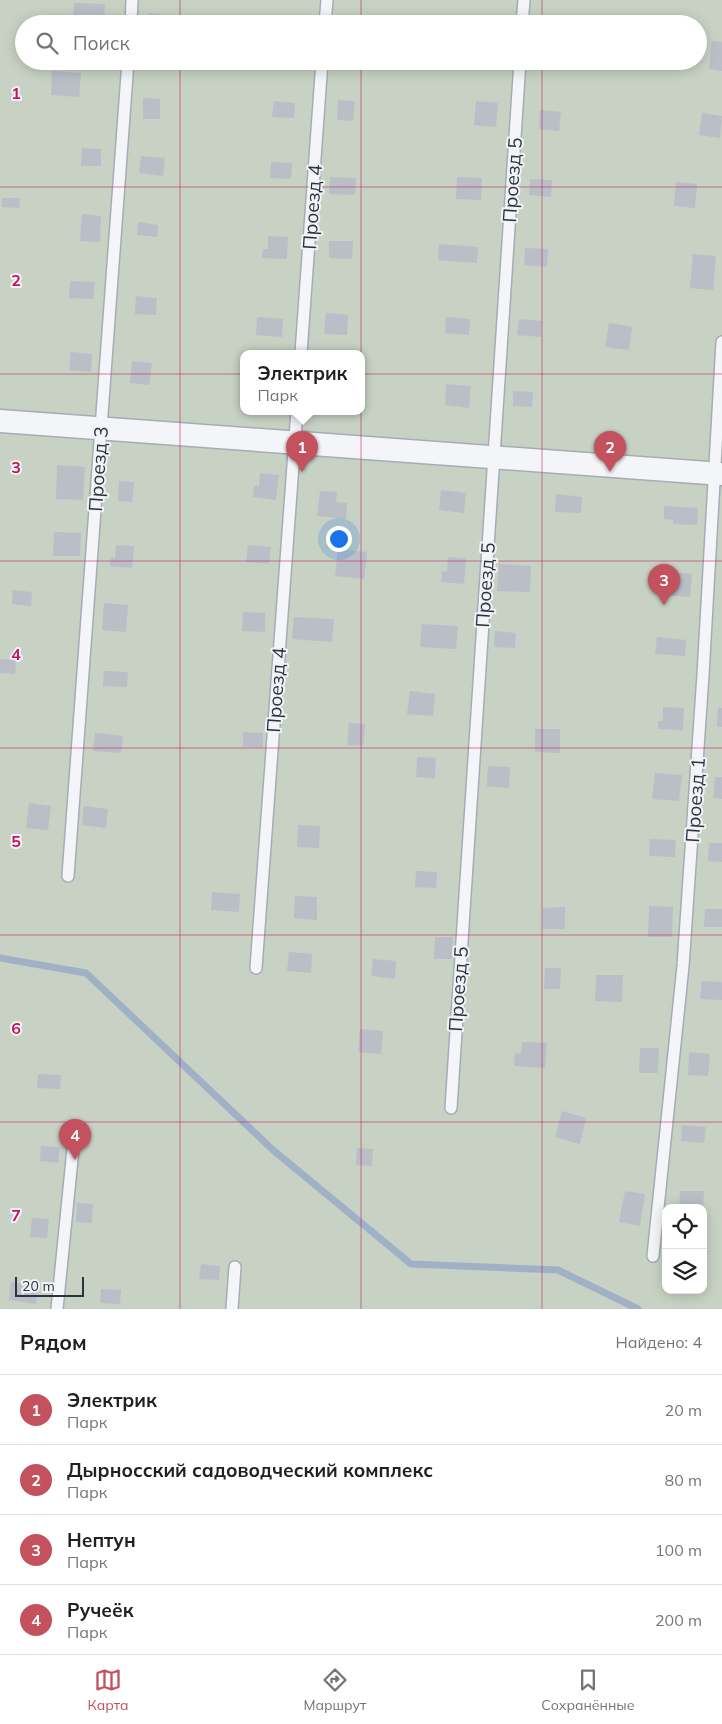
<!DOCTYPE html>
<html lang="ru">
<head>
<meta charset="utf-8">
<style>
	body { margin:0; font-family:Mulish,sans-serif; background:#f6f6f6; color:#202124 }
	.controls { position:absolute; right:15px; bottom:15px; display:grid; overflow:hidden; border-radius:10px; box-shadow:0 2px 12px #0003 }
	.controls button { width:45px; height:45px; display:grid; place-items:center; padding:0; border:0; border-bottom:1px solid #e0e0e0; background:#fff; color:#202124; font:25px sans-serif }
	.scale { position:absolute; left:15px; bottom:12px; width:69px; box-sizing:border-box; padding-left:5px; border:2px solid #2b3240; border-top:0; font-size:14px; line-height:18px; white-space:nowrap; color:#2b3240; -webkit-text-stroke:4px #f1f3f7; paint-order:stroke }
	.you { position:absolute; left:338px; top:538px; width:18px; height:18px; margin:-12px; border:4px solid #fff; border-radius:50%; background:#1a73e8; box-shadow:0 0 0 8px #1a73e833 }
	.badge { display:grid; place-items:center; width:32px; height:32px; border-radius:50%; background:#c4515e; color:#fff; font-size:16px; font-weight:700 }
	.pin { position:absolute; translate:-50% -41px; filter:drop-shadow(0 1px 2px #0008) }
	.pin::after { content:''; position:absolute; top:26px; width:18px; height:15px; background:inherit; clip-path:polygon(0 0,100% 0,50% 100%) }
	.popup { position:absolute; left:240px; top:350px; width:125px; height:65px; box-sizing:border-box; display:grid; place-content:center; border-radius:10px; background:#fff; filter:drop-shadow(0 1px 4px #0005); font-size:16px; white-space:nowrap; color:#757577 }
	.popup b { font-size:19px; color:#202124 }
	.popup::after { content:''; position:absolute; left:50%; top:100%; margin-left:-10px; border:10px solid transparent; border-top-color:#fff }
	.list { margin:0; padding:0; list-style:none }
	h2 { display:flex; justify-content:space-between; align-items:center; height:65px; margin:0; padding:0 20px; font-size:21px }
	h2 small { font-size:16px; font-weight:400; color:#757577 }
	.list li { display:grid; grid-template-columns:32px 1fr auto; gap:15px; align-items:center; box-sizing:border-box; height:70px; padding:0 20px; border-top:1px solid #e0e0e0 }
	.list b { display:block; font-size:19px; white-space:nowrap }
	.list p { margin:0; font-size:16px; white-space:nowrap; color:#757577 }
	.list em { font-size:16px; font-style:normal; color:#757577 }
	.icon { flex:none; width:28px; height:28px; fill:none; stroke:currentColor; stroke-width:2; stroke-linecap:round; stroke-linejoin:round }
	.map { position:relative; flex:none; width:722px; height:1309px; overflow:hidden }
	.search { position:absolute; background:#fff; box-shadow:0 2px 12px #0003; left:15px; right:15px; top:15px; height:55px; display:flex; align-items:center; gap:12px; box-sizing:border-box; padding:0 18px; border-radius:28px; color:#757577; font-size:19px }
	.sheet { height:345px; background:#fff }
	nav { display:flex; justify-content:space-around; align-items:center; box-sizing:border-box; height:70px; border-top:1px solid #e0e0e0; background:#fff; font-size:14px; color:#757577 }
	nav a { display:grid; justify-items:center; gap:2px }
	nav .on { color:#c4515e }
	.map>svg:first-child { display:block }
</style>
</head>
<body>
<div class="map">
<svg width="722" height="1309" viewBox="0 0 722 1309">
	<rect width="100%" height="100%" fill="#e2e5e9"/>
	<!-- green -->
	<path fill="#c7d2c4" fill-rule="evenodd" d="M0 0H722V1309H0ZM24 24H698V61H24ZM243 353H361V411H243ZM666 1208H703V1290H666Z"/>
	<g fill="none" stroke-linecap="round" stroke-linejoin="round">
		<!-- stream -->
		<path stroke="#a0b1c6" stroke-width="7" d="M0 958 86 973 273 1150 411 1264 558 1270 638 1309"/>
	</g>
	<!-- building -->
	<path fill="#babec6" d="M74 3 105 4 104 22 73 21Z
		M148 13 177 16 176 24H147Z
		M712 41 722 42V71L709 69Z
		M485 61H505V66L485 64Z
		M52 71 81 73 79 97 51 95Z
		M143 98 160 99V119H143Z
		M338 100 355 101 353 121 337 120Z
		M274 101 295 103 294 118 272 117Z
		M476 101 498 103 496 127 474 125Z
		M540 110 561 112 559 131 539 129Z
		M702 113 722 116 720 138 699 135Z
		M82 148 101 149V166H81Z
		M141 156 165 158 163 176 139 173Z
		M271 162 292 163 291 179 270 178Z
		M330 177 356 178 355 195 329 194Z
		M457 177 482 178 481 200 456 199Z
		M530 179 552 180 551 197 529 195Z
		M676 182 697 184 695 208 674 206Z
		M2 198H20L19 208 2 207Z
		M82 214 101 216 100 242 80 241Z
		M138 222 158 225 157 237 137 235Z
		M268 236 288 237 287 259 262 258 263 249H268Z
		M329 241H353L352 259 329 258Z
		M439 244 478 247 477 263 438 260Z
		M525 248 548 249 547 267 524 265Z
		M693 254 716 256 713 290 690 288Z
		M70 281 95 282 93 299 69 298Z
		M136 296 157 298 156 315 135 314Z
		M326 313 348 315 347 335 324 334Z
		M257 317 283 319 282 337 256 335Z
		M446 317 470 319 469 335 445 333Z
		M519 319 542 321 541 337 517 335Z
		M609 323 632 327 629 350 605 347Z
		M71 352 92 354 91 372 69 370Z
		M132 361 152 363 149 385 130 383Z
		M446 384 471 386 469 408 445 405Z
		M513 391 533 392 532 407 513 406Z
		M57 465 85 467 83 500 56 499Z
		M260 473 279 475 276 500 253 497 254 486H259Z
		M119 481 134 482 132 502 118 501Z
		M441 490 466 493 464 513 439 510Z
		M320 491 337 492 336 502 347 503 346 519 317 516Z
		M556 494 582 497 581 513 555 512Z
		M664 506 698 508 697 525 673 524V520L664 519Z
		M54 532 81 533 80 556H53Z
		M116 545 134 546 132 568 110 566 111 558H115Z
		M248 545 271 547 269 564 246 562Z
		M338 549 367 552 364 579 335 576Z
		M448 557 466 559 464 584 441 582 442 571 447 572Z
		M499 564 531 566 530 592 497 591Z
		M666 572 692 574 690 597 664 595Z
		M13 590 32 592 31 606 12 604Z
		M104 603 128 605 126 632 102 630Z
		M243 612 265 613V632L242 631Z
		M294 617 334 619 332 642 292 639Z
		M422 624 458 626 456 649 420 647Z
		M495 631 516 633 515 648 494 647Z
		M657 637 686 640 685 656 655 654Z
		M0 659 16 660 15 674 0 673Z
		M104 671 128 672 127 687 103 686Z
		M410 691 435 694 433 716 407 714Z
		M663 707 684 708 683 730 658 729V721H663Z
		M718 707 722 708V727L717 726Z
		M349 723 365 724 363 746 347 745Z
		M535 729H560V753L535 752Z
		M243 732 263 733V747H243Z
		M95 733 123 736 121 753 93 751Z
		M417 757 436 758 435 778 416 777Z
		M488 766 510 767 509 788 487 786Z
		M655 773 682 775 679 801 652 799Z
		M715 777H722V799L713 798Z
		M29 803 51 806 48 830 26 828Z
		M84 806 108 809 106 828 82 825Z
		M298 825 320 826 319 848 297 847Z
		M650 839 676 840 675 857 649 856Z
		M709 843H722V862L708 861Z
		M416 871 437 872 436 888 415 887Z
		M212 892 240 894 239 912 211 910Z
		M295 896 317 897V920L294 918Z
		M649 906 673 907 672 937H648Z
		M565 907V929H543V908Z
		M705 909H722V927H704Z
		M435 937H453L452 959H434Z
		M289 952 312 954 311 973 287 971Z
		M373 959 396 961 395 979 371 976Z
		M545 968H561L560 989H544Z
		M596 975H623L622 1002 595 1001Z
		M702 981 722 982V1000L700 999Z
		M360 1029 383 1031 381 1054 358 1052Z
		M522 1042 547 1043 545 1068 514 1066 515 1053 521 1054Z
		M640 1048H659L658 1073H639Z
		M689 1052 710 1054 708 1076 688 1075Z
		M38 1074 61 1075 60 1089 37 1088Z
		M562 1111 586 1118 580 1144 555 1137Z
		M682 1125 706 1127 704 1143 681 1141Z
		M41 1146 60 1147 58 1163 40 1161Z
		M357 1148 373 1149 372 1166 356 1165Z
		M625 1191 645 1194 640 1226 619 1222Z
		M680 1191H704L703 1208H679Z
		M77 1203 93 1204 92 1223 76 1222Z
		M32 1218 49 1219 47 1238 30 1237Z
		M201 1264 220 1266 219 1280 199 1279Z
		M11 1282 38 1286 36 1304 9 1300Z
		M101 1289 121 1290 120 1304 100 1303Z"/>
	<g fill="none" stroke-linecap="round" stroke-linejoin="round">
		<defs>
			<path id="service" d="M131 24 132 0
				M325 24 327 0
				M522 24 524 0
				M301 353 322 61
				M68 876 128 61
				M256 968 297 411
				M451 1108 520 61
				M653 1256 683 966 703 675 722 342
				M57 1309 73 1149
				M232 1309 235 1267"/>
			<path id="minor" d="M0 421 722 474"/>
		</defs>
		<!-- service casing -->
		<use href="#service" stroke="#a7acb3" stroke-width="14"/>
		<!-- minor casing -->
		<use href="#minor" stroke="#a7acb3" stroke-width="25"/>
		<!-- service -->
		<use href="#service" stroke="#f4f5f8" stroke-width="11"/>
		<!-- minor -->
		<use href="#minor" stroke="#f4f5f8" stroke-width="22"/>
	</g>
	<!-- grid -->
	<path fill="none" stroke="#c2185b" stroke-width="1" stroke-opacity="0.55" d="M180 0V24M361 0V24M542 0V24M180 61V1309M361 61V1309M542 61V1309M0 187H722M0 374H722M0 561H722M0 748H722M0 935H722M0 1122H722"/>
	<g text-anchor="middle" stroke-width="4" stroke-linejoin="round" paint-order="stroke">
		<!-- street labels -->
		<g font-size="19" fill="#2b3240" stroke="#f1f3f7">
			<text transform="translate(512 180) rotate(-86)" y="7">Проезд 5</text>
			<text transform="translate(312 207) rotate(-86)" y="7">Проезд 4</text>
			<text transform="translate(98 469) rotate(-86)" y="7">Проезд 3</text>
			<text transform="translate(485 585) rotate(-86)" y="7">Проезд 5</text>
			<text transform="translate(276 690) rotate(-86)" y="7">Проезд 4</text>
			<text transform="translate(695 800) rotate(-86)" y="7">Проезд 1</text>
			<text transform="translate(458 989) rotate(-86)" y="7">Проезд 5</text>
		</g>
	</g>
	<g font-size="16" text-anchor="middle" font-weight="bold" fill="#c2185b" stroke="#f1f3f7" stroke-width="4" stroke-linejoin="round" paint-order="stroke">
		<text x="16" y="99">1</text>
		<text x="16" y="286">2</text>
		<text x="16" y="473">3</text>
		<text x="16" y="660">4</text>
		<text x="16" y="847">5</text>
		<text x="16" y="1034">6</text>
		<text x="16" y="1221">7</text>
	</g>
</svg>
<div class="controls">
<button><svg class="icon" aria-label="locate" viewBox="0 0 24 24"><circle cx="12" cy="12" r="6"/><path d="M12 2v4M12 18v4M2 12h4M18 12h4"/></svg></button>
<button><svg class="icon" aria-label="layers" viewBox="0 0 24 24"><path d="M12 4l9 5-9 5-9-5zM3 14l9 5 9-5"/></svg></button>
</div>
<div class="scale">20 m</div>
<div class="you"></div>
<div class="pin badge" style="left:302px;top:472px">1</div>
<div class="popup"><b>Электрик</b>Парк</div>
<div class="pin badge" style="left:610px;top:472px">2</div>
<div class="pin badge" style="left:664px;top:605px">3</div>
<div class="pin badge" style="left:75px;top:1160px">4</div>
<div class="search"><svg class="icon" aria-label="search" viewBox="0 0 24 24"><circle cx="10" cy="10" r="6"/><path d="M15 15l6 6"/></svg>Поиск</div>
</div>
<section class="sheet">
<h2>Рядом<small>Найдено: 4</small></h2>
<ul class="list">
<li><span class="badge">1</span><div><b>Электрик</b><p>Парк</p></div><em>20 m</em></li>
<li><span class="badge">2</span><div><b>Дырносский садоводческий комплекс</b><p>Парк</p></div><em>80 m</em></li>
<li><span class="badge">3</span><div><b>Нептун</b><p>Парк</p></div><em>100 m</em></li>
<li><span class="badge">4</span><div><b>Ручеёк</b><p>Парк</p></div><em>200 m</em></li>
</ul>
</section>
<nav>
<a class="on"><svg class="icon" aria-label="map" viewBox="0 0 24 24"><path d="M3 6l6-2 6 2 6-2v14l-6 2-6-2-6 2zM9 4v14M15 6v14"/></svg>Карта</a>
<a><svg class="icon" aria-label="directions" viewBox="0 0 24 24"><path d="M12 3l9 9-9 9-9-9zM9 14v-3h6M13 9l2 2-2 2"/></svg>Маршрут</a>
<a><svg class="icon" aria-label="saved" viewBox="0 0 24 24"><path d="M7 4h10v16l-5-4-5 4z"/></svg>Сохранённые</a>
</nav>
</body>
</html>
